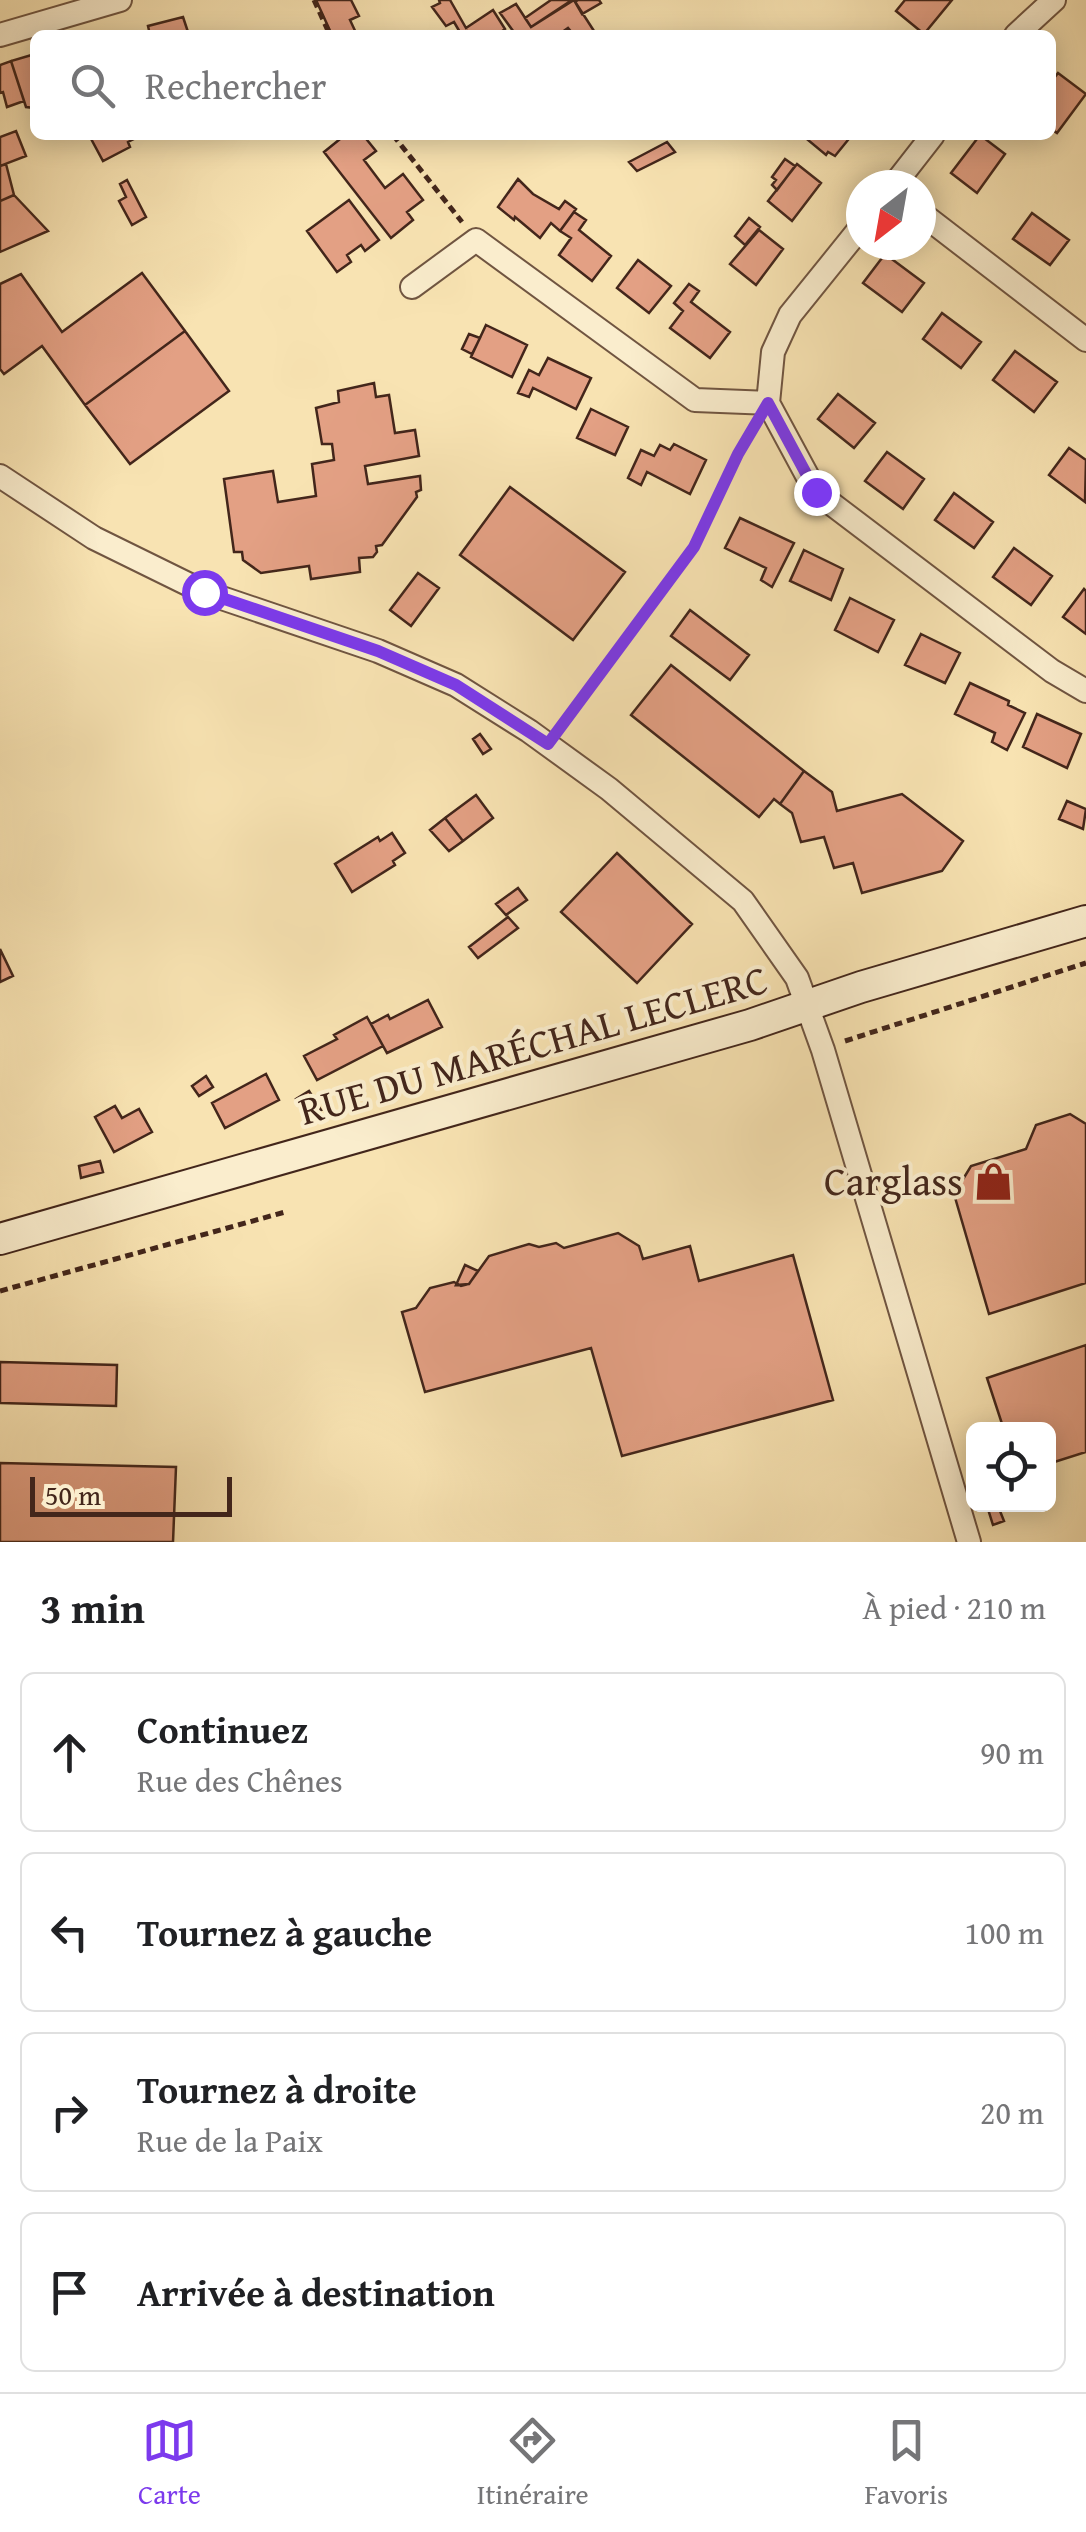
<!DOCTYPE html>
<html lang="fr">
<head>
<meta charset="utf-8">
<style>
	body { margin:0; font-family:"Gentium Book Plus",serif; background:#f2f2f2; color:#202124 }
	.controls { position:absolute; right:30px; bottom:30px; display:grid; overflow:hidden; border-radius:15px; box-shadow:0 5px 25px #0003 }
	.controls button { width:90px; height:90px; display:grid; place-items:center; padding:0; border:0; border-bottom:2px solid #e0e0e0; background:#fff; color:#202124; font:50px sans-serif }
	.compass { position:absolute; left:846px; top:170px; width:90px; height:90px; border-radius:50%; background:#fff; box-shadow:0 5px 25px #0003; rotate:211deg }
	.scale { position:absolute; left:30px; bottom:25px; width:202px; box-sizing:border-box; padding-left:10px; border:5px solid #43261b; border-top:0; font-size:28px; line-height:35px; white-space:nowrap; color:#43261b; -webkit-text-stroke:8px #faedcd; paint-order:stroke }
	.stop { position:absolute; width:30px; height:30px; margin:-22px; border:8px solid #7c3aed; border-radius:50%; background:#fff }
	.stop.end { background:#7c3aed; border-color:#fff; box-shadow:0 2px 10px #0008 }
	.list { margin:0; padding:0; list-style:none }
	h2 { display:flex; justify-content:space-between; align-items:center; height:130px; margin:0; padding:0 40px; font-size:42px }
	h2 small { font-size:32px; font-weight:400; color:#757577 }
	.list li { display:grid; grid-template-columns:65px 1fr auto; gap:30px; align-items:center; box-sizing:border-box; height:160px; margin:0 20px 20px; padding:0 20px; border:2px solid #e0e0e0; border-radius:15px }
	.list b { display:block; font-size:38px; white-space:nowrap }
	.list p { margin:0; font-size:32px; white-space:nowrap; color:#757577 }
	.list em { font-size:32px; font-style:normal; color:#757577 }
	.icon { flex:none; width:55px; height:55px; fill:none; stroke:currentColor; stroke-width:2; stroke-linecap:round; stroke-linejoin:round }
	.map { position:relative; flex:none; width:1086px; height:1542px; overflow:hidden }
	.search { position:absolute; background:#fff; box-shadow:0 5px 25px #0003; left:30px; right:30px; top:30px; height:110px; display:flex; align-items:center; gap:25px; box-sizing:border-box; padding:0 35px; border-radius:15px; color:#757577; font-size:38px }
	.sheet { height:850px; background:#fff }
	nav { display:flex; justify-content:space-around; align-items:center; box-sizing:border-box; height:140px; border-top:2px solid #e0e0e0; background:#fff; font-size:28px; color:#757577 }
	nav a { display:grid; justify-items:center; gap:5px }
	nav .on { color:#7c3aed }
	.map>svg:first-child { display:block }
</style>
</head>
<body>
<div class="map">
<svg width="1086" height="1542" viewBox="0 0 1086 1542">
	<rect width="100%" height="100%" fill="#f8e3b2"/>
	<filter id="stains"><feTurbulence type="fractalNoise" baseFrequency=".002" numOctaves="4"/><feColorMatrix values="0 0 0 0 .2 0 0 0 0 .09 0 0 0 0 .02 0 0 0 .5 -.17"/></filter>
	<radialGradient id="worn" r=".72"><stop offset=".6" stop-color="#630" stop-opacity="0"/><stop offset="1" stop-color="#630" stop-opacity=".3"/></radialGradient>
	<!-- building -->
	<path fill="#e3a084" stroke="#43261b" stroke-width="2.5" d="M316 0H351L359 16 350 20 357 35H332Z
		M439 0H450L466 28 493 10 505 29 497 35H470L467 31 461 34 454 22 446 26 432 7 440 3Z
		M551 0H572L531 27 525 18Z
		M574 0 594 31 588 35H574L568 28 558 35H516L500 13 516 4 531 27Z
		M578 0H599L601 3 582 14 575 2Z
		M905 0H952L924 34 896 11Z
		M183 17 189 35H150L148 26Z
		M35 54V108L26 107 11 61Z
		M11 61 24 101 7 107 3 92 0 93V65Z
		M1058 73 1086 94 1057 133 1051 129V82Z
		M16 131 26 156 0 166V137Z
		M89 135H142L128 142 130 147 103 161Z
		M345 135H363L376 151 364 160 385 188 403 174 423 200 407 212 413 220 391 238 324 152Z
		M802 135H852L835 156 828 152 826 155Z
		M980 135 1005 154 977 193 951 173Z
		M667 142 675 152 637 171 629 162Z
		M785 159 795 166 777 190 772 185 776 180 772 177Z
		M6 164 14 195 0 201V166Z
		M797 164 821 183 792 221 768 201Z
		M518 179 533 194 559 209 565 201 576 209 560 231 551 223 540 238 515 217 514 220 498 207Z
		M127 180 146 217 132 225 119 201 126 197 120 184Z
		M14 195 48 231 0 252V201Z
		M349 200 379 240 365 251 361 245 347 255 351 262 337 272 307 231Z
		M574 212 586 220 579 230 611 256 592 281 559 255 571 238 560 231Z
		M1032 213 1069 240 1050 265 1013 239Z
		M749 218 760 227 745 245 735 236Z
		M759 230 783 249 756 285 730 264Z
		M885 254 924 283 902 312 863 283Z
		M638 260 671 286 649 313 617 288Z
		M142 273 185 331 85 405 42 346 4 374 0 369V284L21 274 62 332Z
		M689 284 699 291 691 302 730 332 710 358 670 328 683 311 674 303Z
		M942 313 981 342 961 368 923 339Z
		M486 325 527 345 512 377 471 357Z
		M185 331 229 391 130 464 85 405Z
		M469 334 480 338 472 354 462 349Z
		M1015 351 1057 382 1034 412 993 380Z
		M548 358 591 378 576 409 533 388 529 397 518 393 529 370 539 375Z
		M374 383 376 397 389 395 395 433 415 430 419 456 365 466 368 484 420 476 421 490 416 492 417 497 382 545 376 546 377 552 373 557 359 558 360 572 311 579 309 566 261 573 243 560 242 552H234L224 479 273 471 278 502 316 496 312 464 334 460 332 444H322L316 408 339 402 338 391Z
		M838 394 875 423 854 448 818 419Z
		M591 409 628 427 615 455 577 438Z
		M674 444 706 460 690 494 647 472 641 485 628 478 641 450 654 456 660 445 670 450Z
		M1069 448 1086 460 1085 502 1049 475Z
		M887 452 924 479 903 509 865 481Z
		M510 487 625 572 573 640 460 555Z
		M954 493 993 522 974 548 935 520Z
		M740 518 794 543 772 587 761 580 766 568 725 548Z
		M1014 548 1052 576 1031 605 993 577Z
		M804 550 843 569 831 600 790 581Z
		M418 573 439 588 411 626 390 610Z
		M1084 589 1086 591V634L1063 617Z
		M850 598 894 620 878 652 835 630Z
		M690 610 749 655 730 680 671 636Z
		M921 634 960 653 945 683 905 665Z
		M671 665 804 771 780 804 774 799 759 817 631 715Z
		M970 683 1009 701 1008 705 1025 713 1007 750 992 742 995 733 955 714Z
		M1037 714 1081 734 1067 768 1023 747Z
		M480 734 491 749 483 754 473 739Z
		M804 771 832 792 837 811 902 794 963 841 942 871 862 893 853 863 834 868 824 837 801 842 792 813 780 804Z
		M476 795 493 818 463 841 445 818Z
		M1067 801 1086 809 1083 829 1059 819Z
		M445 818 463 841 449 851 430 830Z
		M392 833 405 853 393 861 395 865 352 892 335 864 378 837 380 841Z
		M617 853 692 924 637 983 561 912Z
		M518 888 527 900 506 915 496 904Z
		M508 917 518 928 478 958 469 947Z
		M0 949 13 976 0 982Z
		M428 1000 442 1027 387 1053 371 1024 388 1015 390 1019Z
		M367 1017 383 1046 317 1080 304 1056 337 1039 334 1035Z
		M266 1074 279 1100 225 1128 212 1103Z
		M206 1076 213 1087 199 1096 192 1086Z
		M309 1091 321 1110 304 1115 296 1099Z
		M115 1106 122 1118 139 1109 152 1132 114 1152 95 1117Z
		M1070 1114 1086 1124V1283L989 1314 954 1194 971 1166 1026 1149 1036 1125Z
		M100 1161 103 1172 81 1178 79 1166Z
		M618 1233 639 1246 643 1259 690 1246 699 1281 793 1255 833 1400 622 1456 591 1348 425 1392 402 1312 416 1308 430 1288 454 1282 461 1286 469 1284 489 1256 529 1244 539 1247 556 1243 564 1248Z
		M465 1265 478 1271 469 1284 456 1285Z
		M1086 1345V1452L1048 1464V1430H1004L987 1378Z
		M0 1362 117 1365 116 1406 0 1403Z
		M0 1463 176 1467 173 1542H0Z
		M998 1506 1004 1521 993 1525 988 1509Z"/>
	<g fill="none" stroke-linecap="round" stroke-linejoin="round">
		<defs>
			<path id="minor" d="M0 35 120 0
				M1016 35 1054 0
				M894 185 933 135
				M921 213 1086 340
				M861 227 790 315 773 352 768 403 816 492 1052 671 1086 691
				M412 287 476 240 695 400 768 403
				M0 476 94 538 204 592 378 651 456 685 529 731 609 789 743 901 797 978 823 1050 969 1542"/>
			<path id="secondary" d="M0 1239 750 1025 861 987 1086 921"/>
		</defs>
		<!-- minor casing -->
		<use href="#minor" stroke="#705541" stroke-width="26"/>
		<!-- secondary casing -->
		<use href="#secondary" stroke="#43261b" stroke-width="34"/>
		<!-- path -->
		<path stroke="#43261b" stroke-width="5" stroke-dasharray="8 5" stroke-linecap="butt" d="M314 0 330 35
			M393 135 462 222
			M563 726 693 547 737 453 755 425
			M845 1041 1086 963
			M0 1291 285 1212"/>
		<!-- minor -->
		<use href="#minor" stroke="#faedcd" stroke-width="22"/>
		<!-- secondary -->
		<use href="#secondary" stroke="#faedcd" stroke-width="30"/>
	</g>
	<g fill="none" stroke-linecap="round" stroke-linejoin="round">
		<!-- route -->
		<path stroke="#7c3aed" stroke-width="12" d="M204 592 378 651 456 685 548 744 694 547 738 454 768 403 816 492"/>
	</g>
	<!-- icons -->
	<defs>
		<symbol id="shop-bare" viewBox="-9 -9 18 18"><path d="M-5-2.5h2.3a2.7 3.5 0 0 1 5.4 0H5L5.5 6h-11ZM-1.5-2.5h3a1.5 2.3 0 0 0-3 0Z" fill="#8f2418" stroke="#faedcd" stroke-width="2.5" paint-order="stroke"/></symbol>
	</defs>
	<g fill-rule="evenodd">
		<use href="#shop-bare" x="966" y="1154" width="55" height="55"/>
	</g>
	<g text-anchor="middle" stroke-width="8" stroke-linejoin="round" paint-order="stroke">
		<!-- street labels -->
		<g font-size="40" fill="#43261b" stroke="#faedcd">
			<text transform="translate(533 1045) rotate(-16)" y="14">RUE DU MARÉCHAL LECLERC</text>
		</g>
		<!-- poi labels -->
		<g font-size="40" fill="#43261b" stroke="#faedcd" text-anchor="end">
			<text x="963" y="1195">Carglass</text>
		</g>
	</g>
	<rect width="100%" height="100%" filter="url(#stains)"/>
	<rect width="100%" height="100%" fill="url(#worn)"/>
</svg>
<div class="controls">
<button><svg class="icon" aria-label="locate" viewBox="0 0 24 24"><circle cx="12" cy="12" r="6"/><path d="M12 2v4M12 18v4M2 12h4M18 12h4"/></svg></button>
</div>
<svg class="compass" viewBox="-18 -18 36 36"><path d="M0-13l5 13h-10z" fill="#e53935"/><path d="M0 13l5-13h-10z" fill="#757577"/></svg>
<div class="scale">50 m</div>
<div class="stop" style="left:204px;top:592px"></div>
<div class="stop end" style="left:816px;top:492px"></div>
<div class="search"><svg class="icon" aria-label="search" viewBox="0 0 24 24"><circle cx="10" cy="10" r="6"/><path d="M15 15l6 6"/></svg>Rechercher</div>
</div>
<section class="sheet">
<h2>3 min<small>À pied · 210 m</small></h2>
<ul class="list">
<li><svg class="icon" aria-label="ahead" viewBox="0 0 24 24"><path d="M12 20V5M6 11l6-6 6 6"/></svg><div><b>Continuez</b><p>Rue des Chênes</p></div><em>90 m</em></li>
<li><svg class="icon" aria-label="left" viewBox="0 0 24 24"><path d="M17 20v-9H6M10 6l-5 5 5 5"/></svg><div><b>Tournez à gauche</b></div><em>100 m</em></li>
<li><svg class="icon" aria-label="right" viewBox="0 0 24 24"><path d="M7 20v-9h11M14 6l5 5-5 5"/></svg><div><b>Tournez à droite</b><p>Rue de la Paix</p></div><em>20 m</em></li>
<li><svg class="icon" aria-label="arrive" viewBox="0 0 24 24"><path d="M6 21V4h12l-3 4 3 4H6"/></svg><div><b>Arrivée à destination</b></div></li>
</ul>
</section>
<nav>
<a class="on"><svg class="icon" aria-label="map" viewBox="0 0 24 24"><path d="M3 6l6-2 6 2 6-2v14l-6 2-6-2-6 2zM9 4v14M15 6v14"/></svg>Carte</a>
<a><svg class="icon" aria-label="directions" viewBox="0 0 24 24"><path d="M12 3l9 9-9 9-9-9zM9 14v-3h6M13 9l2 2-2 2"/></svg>Itinéraire</a>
<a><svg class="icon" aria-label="saved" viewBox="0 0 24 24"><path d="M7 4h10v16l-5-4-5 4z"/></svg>Favoris</a>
</nav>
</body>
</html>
